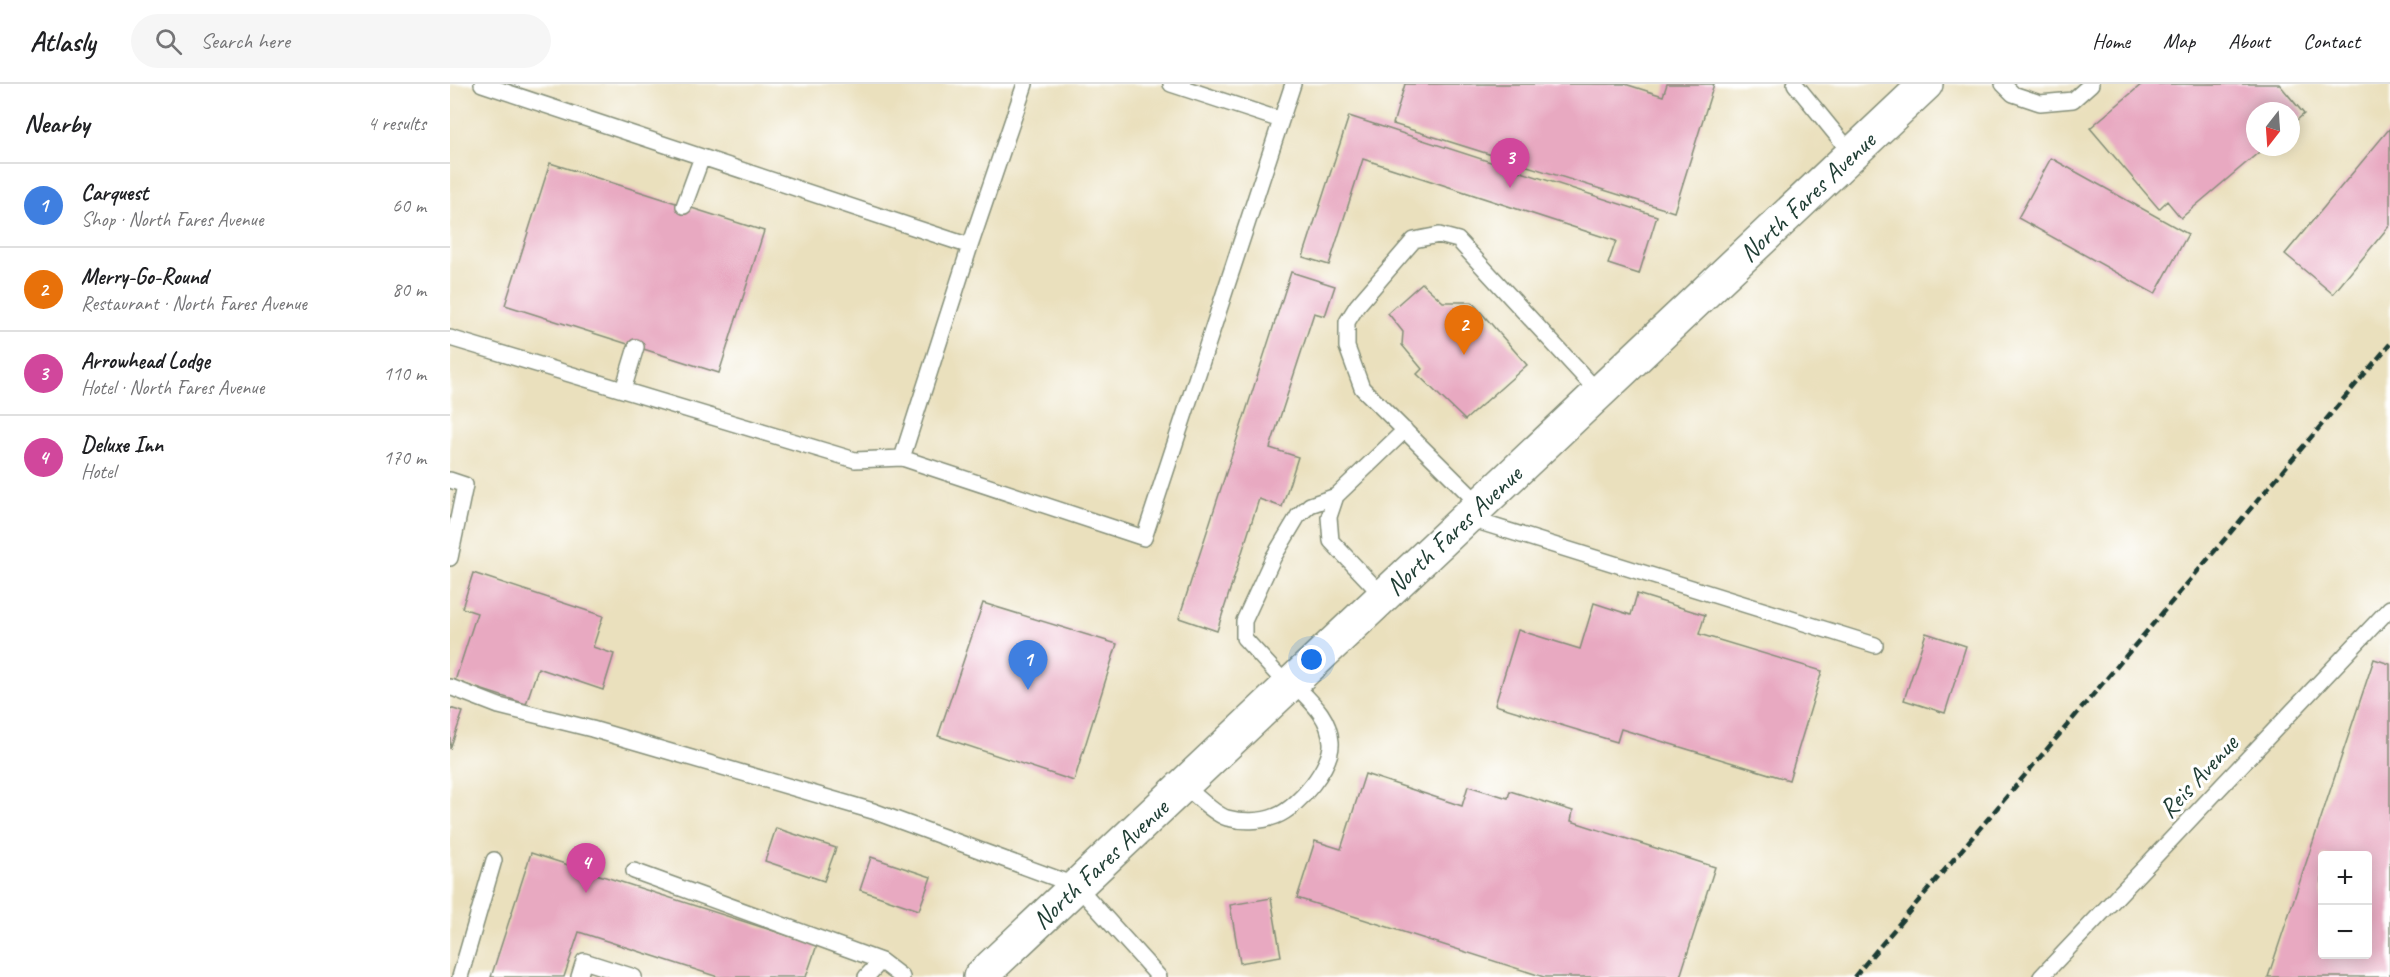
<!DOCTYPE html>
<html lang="en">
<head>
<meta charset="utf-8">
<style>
	body { margin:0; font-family:Caveat,sans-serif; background:#f6f6f6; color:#202124 }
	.controls { position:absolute; right:18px; bottom:18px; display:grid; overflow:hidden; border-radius:6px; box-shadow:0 3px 15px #0003 }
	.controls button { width:54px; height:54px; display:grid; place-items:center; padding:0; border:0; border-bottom:2px solid #e0e0e0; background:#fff; color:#202124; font:30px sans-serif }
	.compass { position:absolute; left:1796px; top:18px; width:54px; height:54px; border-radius:50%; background:#fff; box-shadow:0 3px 15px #0003; rotate:197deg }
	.you { position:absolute; left:862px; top:576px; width:21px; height:21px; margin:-15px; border:4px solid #fff; border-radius:50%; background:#1a73e8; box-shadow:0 0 0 9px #1a73e833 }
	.badge { display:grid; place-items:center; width:39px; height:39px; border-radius:50%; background:#7c3aed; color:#fff; font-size:20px; font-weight:700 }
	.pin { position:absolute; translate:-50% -50px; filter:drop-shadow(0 2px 3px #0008) }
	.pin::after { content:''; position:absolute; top:32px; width:21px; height:18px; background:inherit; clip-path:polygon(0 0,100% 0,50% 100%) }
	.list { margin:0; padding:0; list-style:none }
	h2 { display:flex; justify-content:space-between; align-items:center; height:78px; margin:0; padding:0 24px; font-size:26px }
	h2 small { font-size:20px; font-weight:400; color:#757577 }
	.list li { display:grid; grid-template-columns:39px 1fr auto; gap:18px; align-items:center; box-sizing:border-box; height:84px; padding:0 24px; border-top:2px solid #e0e0e0 }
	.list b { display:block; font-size:22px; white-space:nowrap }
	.list p { margin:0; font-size:20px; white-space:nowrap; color:#757577 }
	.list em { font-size:20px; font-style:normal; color:#757577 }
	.icon { flex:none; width:33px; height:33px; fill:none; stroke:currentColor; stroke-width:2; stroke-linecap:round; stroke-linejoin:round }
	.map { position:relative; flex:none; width:1940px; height:893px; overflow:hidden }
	header { display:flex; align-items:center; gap:36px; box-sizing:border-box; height:84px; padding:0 30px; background:#fff; border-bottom:2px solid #e0e0e0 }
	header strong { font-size:28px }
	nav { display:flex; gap:33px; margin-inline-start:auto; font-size:21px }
	.search { width:420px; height:54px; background:#f6f6f6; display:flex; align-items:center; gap:15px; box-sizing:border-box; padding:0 21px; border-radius:33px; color:#757577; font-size:22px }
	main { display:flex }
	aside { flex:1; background:#fff }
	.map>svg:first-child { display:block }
</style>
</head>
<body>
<header>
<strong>Atlasly</strong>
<div class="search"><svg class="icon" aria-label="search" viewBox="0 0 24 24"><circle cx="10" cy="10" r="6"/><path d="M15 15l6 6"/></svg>Search here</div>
<nav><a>Home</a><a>Map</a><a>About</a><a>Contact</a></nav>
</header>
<main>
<aside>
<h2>Nearby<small>4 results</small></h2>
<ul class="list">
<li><span class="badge" style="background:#3f7fe0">1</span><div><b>Carquest</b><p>Shop · North Fares Avenue</p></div><em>60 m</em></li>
<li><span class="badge" style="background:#e8710a">2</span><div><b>Merry-Go-Round</b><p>Restaurant · North Fares Avenue</p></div><em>80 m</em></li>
<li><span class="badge" style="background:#d1479c">3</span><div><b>Arrowhead Lodge</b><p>Hotel · North Fares Avenue</p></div><em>110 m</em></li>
<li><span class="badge" style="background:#d1479c">4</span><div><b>Deluxe Inn</b><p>Hotel</p></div><em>170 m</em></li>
</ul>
</aside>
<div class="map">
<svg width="1940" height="893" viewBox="0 0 1940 893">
	<rect width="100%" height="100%" fill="#fff"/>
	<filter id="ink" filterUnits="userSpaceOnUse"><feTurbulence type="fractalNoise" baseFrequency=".0167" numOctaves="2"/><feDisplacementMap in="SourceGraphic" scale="12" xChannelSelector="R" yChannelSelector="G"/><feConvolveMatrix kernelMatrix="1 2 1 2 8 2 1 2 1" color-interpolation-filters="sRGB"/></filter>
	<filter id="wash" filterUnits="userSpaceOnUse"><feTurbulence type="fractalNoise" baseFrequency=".008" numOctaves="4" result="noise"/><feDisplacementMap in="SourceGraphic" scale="24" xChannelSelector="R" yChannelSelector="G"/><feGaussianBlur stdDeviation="1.35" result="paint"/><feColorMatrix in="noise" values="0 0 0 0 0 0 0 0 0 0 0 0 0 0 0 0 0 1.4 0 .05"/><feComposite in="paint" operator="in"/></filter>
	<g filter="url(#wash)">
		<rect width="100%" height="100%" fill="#eae0bd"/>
		<g id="blocks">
			<!-- building -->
			<path fill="#e8a9c1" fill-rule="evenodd" d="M955 0H1175L1213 12 1217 0H1264L1224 128 943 40Z
				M1692 0H1829L1854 30 1841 41V27H1805V63H1815L1731 134 1717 117 1709 125 1640 44Z
				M899 32 1207 132 1189 190 1158 180 1166 157 913 75 879 181 853 173Z
				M1940 44V141L1883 210 1835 170Z
				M1601 74 1738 150 1705 210 1568 134Z
				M100 79 314 147 269 289 55 221Z
				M841 188 885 202 875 232 864 229 820 364 848 373 832 423 809 415 767 547 729 534Z
				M972 199 993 218H1022L1077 281 1015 336 967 290 972 285 952 261 953 248 938 229Z
				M23 489 153 532 143 563 164 570 153 606 88 584 76 620 5 597 27 529 12 524Z
				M1187 510 1255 531 1249 550 1372 587 1339 696 1171 645 1167 658 1045 621 1068 546 1130 565 1144 519 1181 531Z
				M533 519 667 560 624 697 488 652Z
				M1476 549 1516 562 1495 629 1454 616Z
				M1924 575 1940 580V893H1818ZM1872 772H1918V870H1872Z
				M0 624 13 628 0 665Z
				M915 690 1012 722 1018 702 1058 714 1060 707 1123 727 1121 737 1265 783 1230 893H1094L847 814 865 757 891 765Z
				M326 744 386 764 374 797 315 777Z
				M81 769 367 861 356 893H268L129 848 114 893H41Z
				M421 773 481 793 469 826 410 806Z
				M821 814 831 872 790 879 780 821Z"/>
		</g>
	</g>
	<g filter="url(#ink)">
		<use href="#blocks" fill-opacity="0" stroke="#848e78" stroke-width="1.5"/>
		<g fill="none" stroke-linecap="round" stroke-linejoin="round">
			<defs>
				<path id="lane" d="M32 0 520 162 452 374
					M721 0 831 36
					M1345 0 1402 70
					M1553 0 1563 10 1590 19 1623 16 1641 0
					M234 122 252 73
					M520 162 575 0
					M0 254 405 376 452 374 694 454 843 0
					M173 306 186 263
					M0 396 15 401 0 474
					M1030 421 912 304 897 263V238L907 222 964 156 989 151 1008 156 1149 309
					M1017 434 1425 561
					M933 512 881 457 879 433 886 412 955 346
					M838 602 794 554V537L823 474 848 432 860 421 886 412
					M0 603 49 622 142 645 423 727 627 802 709 893
					M733 701C744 709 765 731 777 734 792 738 811 738 826 732 848 724 883 681 881 658 879 631 859 616 842 598
					M184 787 431 877 452 893
					M10 893 44 776
					M129 893 134 877 184 893
					M416 893 431 877
					M1591 893 1940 524"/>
				<g id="secondary">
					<path id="s1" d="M530 893 1476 0"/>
				</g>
			</defs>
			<!-- lane casing -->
			<use href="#lane" stroke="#848e78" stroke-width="18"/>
			<!-- secondary casing -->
			<use href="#secondary" stroke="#848e78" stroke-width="36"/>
			<!-- lane -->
			<use href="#lane" stroke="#fff" stroke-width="15"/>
			<!-- secondary -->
			<use href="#secondary" stroke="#fff" stroke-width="33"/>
			<!-- rail -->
			<path stroke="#1f3d34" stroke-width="4.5" stroke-dasharray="9 4.5" stroke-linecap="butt" d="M1404 893 1940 260"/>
		</g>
	</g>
	<g text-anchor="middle" stroke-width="6" stroke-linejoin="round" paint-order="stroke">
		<!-- street labels -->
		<g font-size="26" fill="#1f3d34" stroke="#fff">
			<text dy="9" stroke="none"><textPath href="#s1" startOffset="1137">North Fares Avenue</textPath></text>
			<text dy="9" stroke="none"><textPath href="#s1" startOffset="651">North Fares Avenue</textPath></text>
			<text transform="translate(1748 692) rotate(-47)" y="9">Reis Avenue</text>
			<text dy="9" stroke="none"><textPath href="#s1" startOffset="165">North Fares Avenue</textPath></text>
		</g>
	</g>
</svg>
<div class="controls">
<button>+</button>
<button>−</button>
</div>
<svg class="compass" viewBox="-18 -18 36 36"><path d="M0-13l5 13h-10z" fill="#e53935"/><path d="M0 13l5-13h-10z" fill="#757577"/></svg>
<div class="you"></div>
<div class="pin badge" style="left:578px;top:606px;background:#3f7fe0">1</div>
<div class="pin badge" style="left:1014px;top:271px;background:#e8710a">2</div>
<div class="pin badge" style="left:1060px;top:104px;background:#d1479c">3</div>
<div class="pin badge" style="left:136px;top:809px;background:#d1479c">4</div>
</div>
</main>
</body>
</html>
